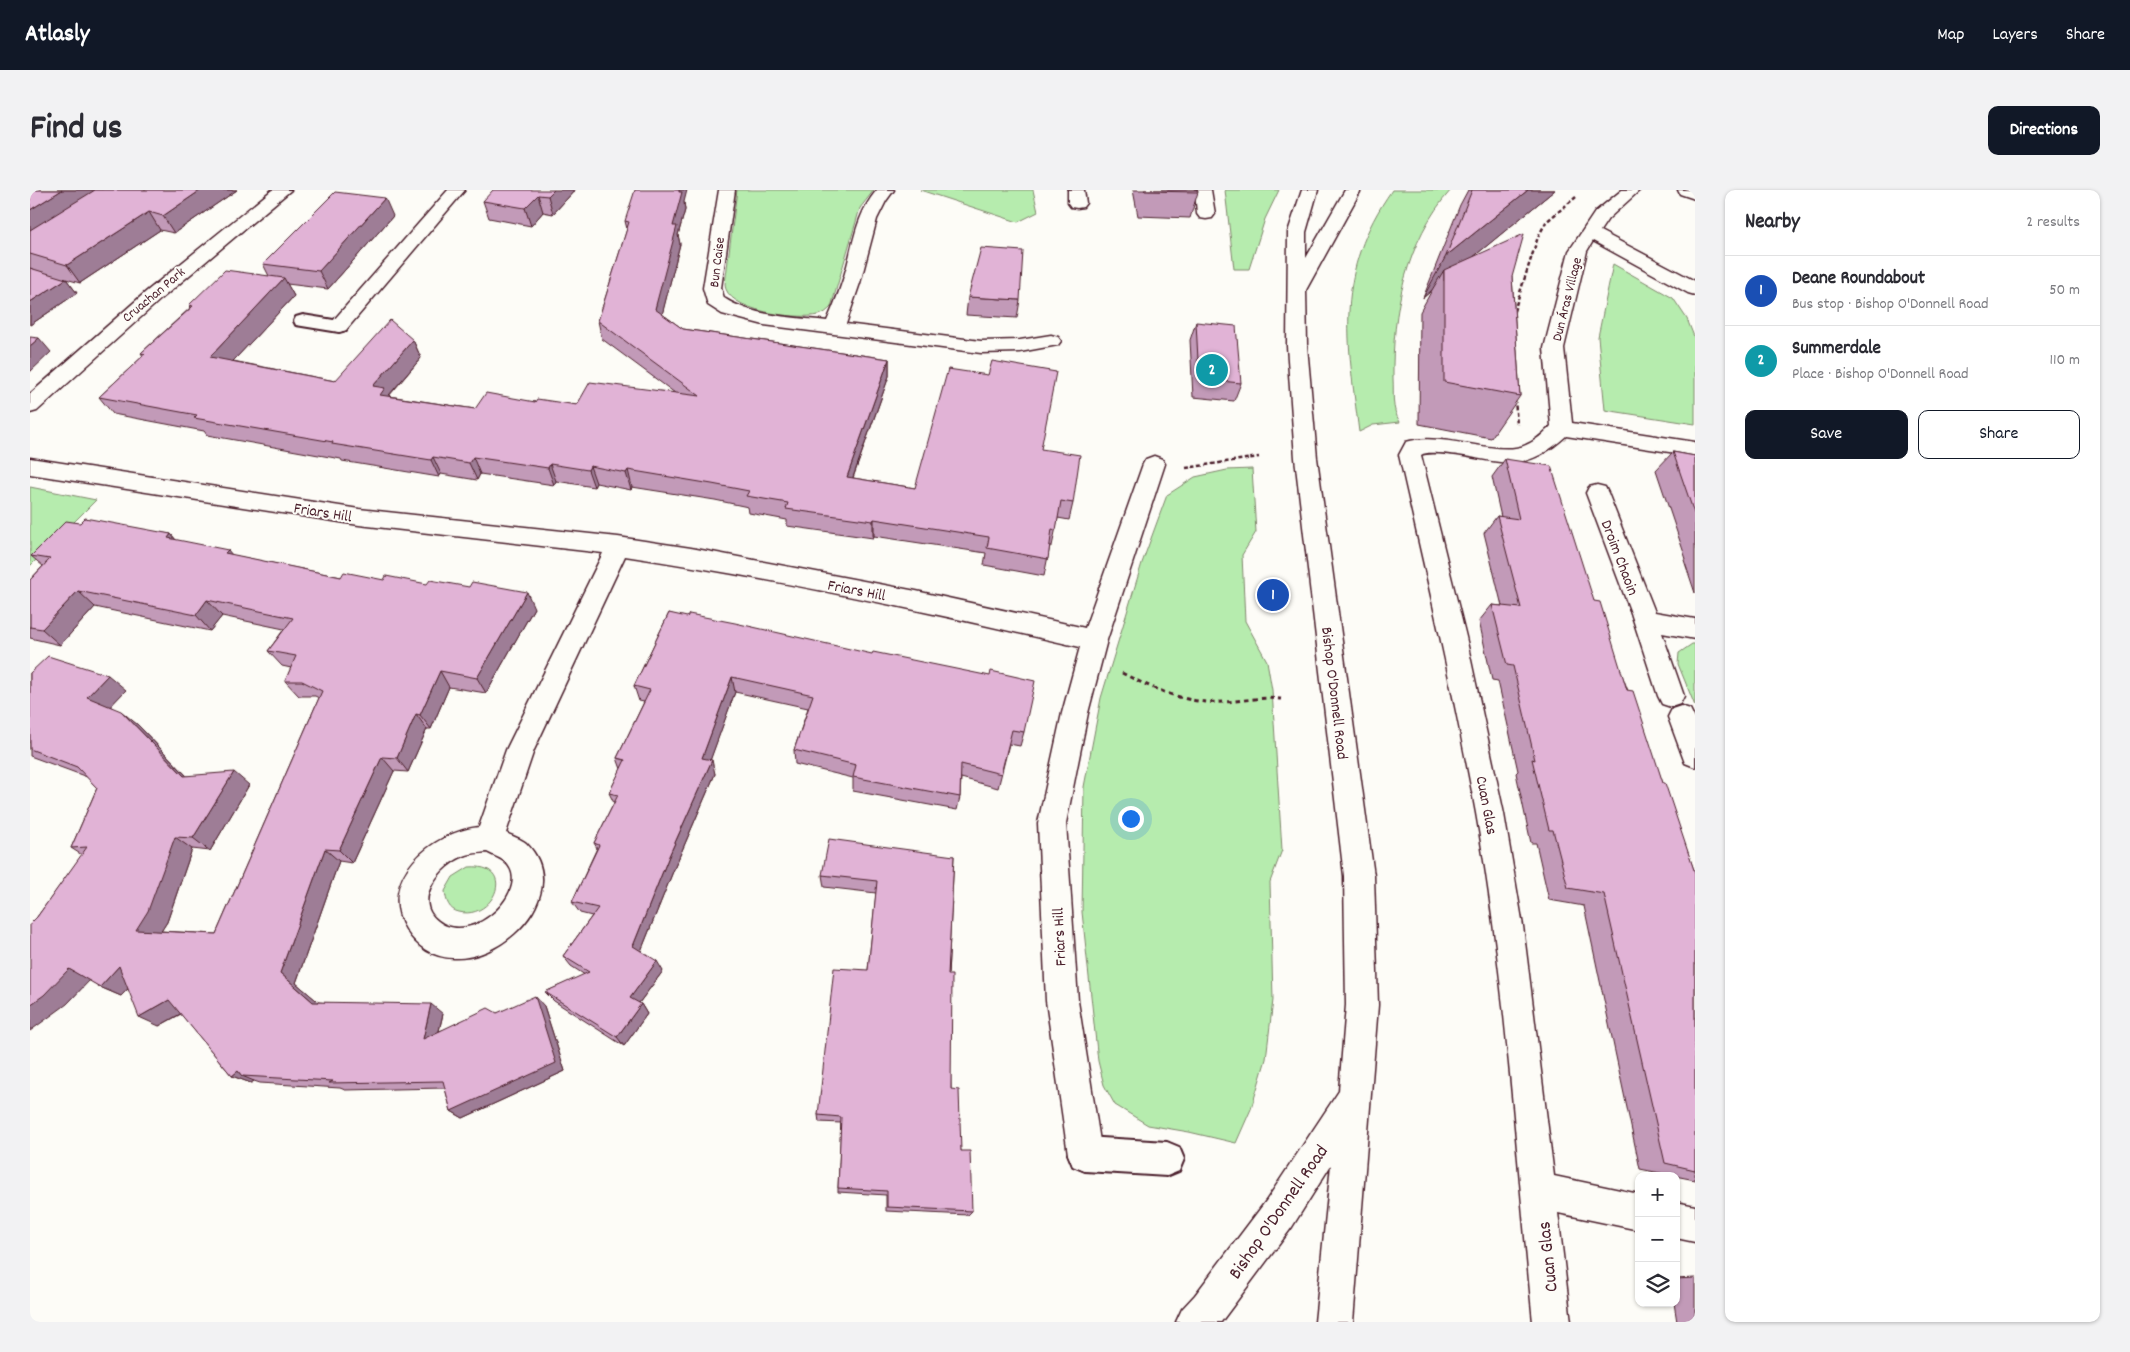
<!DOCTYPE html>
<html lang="en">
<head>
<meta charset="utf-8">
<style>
	body { margin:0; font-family:Dekko,sans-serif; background:#f2f2f3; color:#2b2b33 }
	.controls { position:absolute; right:15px; bottom:15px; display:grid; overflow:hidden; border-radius:10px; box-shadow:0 1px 4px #0004 }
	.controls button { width:45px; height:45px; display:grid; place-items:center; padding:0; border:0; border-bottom:1px solid #e1e1e2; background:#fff; color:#2b2b33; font:25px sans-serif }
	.you { position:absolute; left:1100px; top:628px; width:18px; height:18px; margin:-12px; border:4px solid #fff; border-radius:50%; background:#1a73e8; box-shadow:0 0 0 8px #1a73e833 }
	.badge { display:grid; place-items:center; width:32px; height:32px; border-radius:50%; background:#111827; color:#fff; font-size:16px; font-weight:700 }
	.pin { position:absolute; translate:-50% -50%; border:2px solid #fff; box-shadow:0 1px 5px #0006 }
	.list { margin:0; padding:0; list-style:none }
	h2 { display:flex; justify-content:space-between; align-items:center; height:65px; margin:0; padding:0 20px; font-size:21px }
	h2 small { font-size:16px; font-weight:400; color:#7c7c81 }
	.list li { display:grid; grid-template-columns:32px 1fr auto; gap:15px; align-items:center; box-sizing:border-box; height:70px; padding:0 20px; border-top:1px solid #e1e1e2 }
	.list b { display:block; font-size:19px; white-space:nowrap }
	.list p { margin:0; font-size:16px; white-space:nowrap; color:#7c7c81 }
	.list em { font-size:16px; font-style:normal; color:#7c7c81 }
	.actions { display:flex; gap:10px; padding:15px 20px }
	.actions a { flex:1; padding:11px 0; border:1px solid #111827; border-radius:10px; text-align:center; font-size:18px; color:#111827 }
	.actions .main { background:#111827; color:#fff }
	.icon { flex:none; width:28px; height:28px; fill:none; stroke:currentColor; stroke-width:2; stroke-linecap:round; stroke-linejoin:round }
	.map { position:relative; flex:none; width:1665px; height:1132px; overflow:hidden; border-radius:10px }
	header { display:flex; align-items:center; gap:30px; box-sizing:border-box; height:70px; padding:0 25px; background:#111827; color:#fff }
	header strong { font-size:24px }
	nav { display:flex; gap:28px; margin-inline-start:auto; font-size:18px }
	.intro { display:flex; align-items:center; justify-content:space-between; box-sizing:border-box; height:120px; padding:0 30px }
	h1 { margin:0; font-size:35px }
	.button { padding:12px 22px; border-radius:10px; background:#111827; color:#fff; font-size:18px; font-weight:700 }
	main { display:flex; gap:30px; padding:0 30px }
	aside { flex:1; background:#fff; border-radius:10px; box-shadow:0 1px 4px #0004 }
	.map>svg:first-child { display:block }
</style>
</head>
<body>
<header>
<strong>Atlasly</strong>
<nav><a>Map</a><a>Layers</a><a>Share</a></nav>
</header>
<div class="intro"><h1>Find us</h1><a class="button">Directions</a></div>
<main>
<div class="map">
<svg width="1665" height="1132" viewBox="0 0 1665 1132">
	<rect width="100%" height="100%" fill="#fdfcf7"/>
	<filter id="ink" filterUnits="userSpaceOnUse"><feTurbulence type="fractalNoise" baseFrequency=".02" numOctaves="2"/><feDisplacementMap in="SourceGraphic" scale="10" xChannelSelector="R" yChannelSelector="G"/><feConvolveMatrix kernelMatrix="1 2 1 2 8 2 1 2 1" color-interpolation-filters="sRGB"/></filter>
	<g filter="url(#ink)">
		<!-- green -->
		<path fill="#b6ecae" stroke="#80866c" d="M707 0H844L830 18 801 117C797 121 794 124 788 125 768 130 695 121 695 94Z
			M890 0H1003L1008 22 988 32Z
			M1195 0H1249L1235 29 1219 79H1204Z
			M1362 0H1421C1376 50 1362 123 1363 188 1364 205 1361 218 1370 232L1343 235 1329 242C1317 148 1304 83 1362 0Z
			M1583 74 1643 108 1657 129 1665 149V234L1575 220 1568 147Z
			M1222 279 1226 342 1212 365 1215 431 1237 471 1242 500 1252 660 1240 692 1243 810 1236 869 1221 919 1206 953 1159 942 1118 935 1085 915 1074 895 1068 871 1052 722 1054 597 1071 508 1112 373 1137 305 1165 287 1197 280Z
			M0 297 66 310 0 376Z
			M1662 454H1665V516L1648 474 1649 463Z
			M439 677C488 673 464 731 429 722 419 720 416 711 415 701L423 687Z"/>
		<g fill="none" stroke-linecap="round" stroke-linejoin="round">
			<defs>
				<path id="service" d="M273 125 316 132 318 136 316 140 309 142 266 135 264 131 266 127Z
					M1055 947 1137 952 1149 957 1154 969 1149 981 1137 986 1055 981 1043 976 1038 964 1043 952Z"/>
				<path id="minor" d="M242 0H261L131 109 7 221 0 223V204L117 101Z
					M418 0H435L316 140 309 142 302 140 299 136 302 132Z
					M689 0H705L691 98 694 108C723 127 763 127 797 131 805 113 812 95 817 76 824 49 828 22 847 0H864L856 11 847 29 830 93 816 134 951 151 990 150 1021 145 1028 147 1031 151 1028 155 990 162 951 163 734 135 692 124 678 115 673 98Z
					M1038 0H1054L1056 13 1053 17 1047 18 1041 17 1038 13Z
					M1165 0H1181L1185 24 1182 28 1176 29 1170 28 1167 24Z
					M1592 0H1610L1578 29 1570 41 1665 91V105L1658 103 1563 51 1557 61 1534 158 1542 233 1665 252V266L1536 246C1487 291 1465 266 1409 263 1403 263 1396 262 1391 265L1436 447 1474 624 1493 736 1524 986 1609 1004V1040L1528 1023 1541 1132H1503C1486 963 1476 791 1446 623 1424 503 1396 384 1369 265L1376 252C1414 241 1469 268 1496 255 1506 251 1514 243 1521 236L1514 158 1539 61 1565 22Z
					M1648 0H1665V9L1650 4Z
					M1124 266 1132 269 1135 274 1077 450 1058 523 1036 633 1048 811 1072 964 1067 976 1055 981 1043 976 1038 964 1016 811 1008 633 1032 523 1050 457C899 422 748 389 595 366L504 560 476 643C482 646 491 649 496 653 558 715 424 819 376 739 346 689 403 642 449 637L476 560 573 363 329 335 0 284V268L329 319 588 347 661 358 886 401 1055 438 1113 274 1116 269ZM457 662C462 665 469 667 474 671 506 696 443 759 408 731 381 711 411 674 434 666 441 663 449 663 457 662Z
					M1567 295 1575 297 1578 303 1625 422 1665 429V449L1632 443 1654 506 1650 514 1641 517 1632 514 1628 506 1601 423 1556 303 1559 297Z
					M1651 516 1660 519 1665 529V577L1655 573 1638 527 1642 519Z
					M1646 1012 1665 1016V1052L1646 1048Z"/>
				<path id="secondary" d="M1272 0H1288L1276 42V68L1315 0H1331L1276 100 1277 156 1287 268 1344 686 1348 815 1323 1132H1285L1301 975 1262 1037 1191 1132H1146L1152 1119 1165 1105 1236 1011 1309 901 1316 815 1314 686 1265 268 1257 156 1258 42Z"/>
			</defs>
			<!-- service casing -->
			<use href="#service" stroke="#4a1f2b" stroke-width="4"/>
			<!-- minor casing -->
			<use href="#minor" stroke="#4a1f2b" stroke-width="3"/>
			<!-- secondary casing -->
			<use href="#secondary" stroke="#4a1f2b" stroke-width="3"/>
			<!-- path-far1 -->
			<path stroke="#4a1f2b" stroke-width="2.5" stroke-dasharray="4 2.5" stroke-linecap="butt" d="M1484 121 1508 47 1516 32 1546 7
				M1485 209 1487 235
				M1156 278 1229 267"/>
			<!-- path -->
			<path stroke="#4a1f2b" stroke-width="3" stroke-dasharray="4.5 4" stroke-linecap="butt" d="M1092 483C1117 496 1148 510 1177 512 1202 514 1226 506 1251 509"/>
			<!-- service -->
			<use href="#service" fill="#fdfcf7" fill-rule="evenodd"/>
			<!-- minor -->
			<use href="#minor" fill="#fdfcf7" fill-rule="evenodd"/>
			<!-- secondary -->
			<use href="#secondary" fill="#fdfcf7" fill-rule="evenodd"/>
		</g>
		<!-- wall -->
		<path fill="#c29ab8" stroke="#4a1f2b" d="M0 0H207L144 43 130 40 50 93 36 89 47 103 0 135Z
			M545 0 523 24 513 22 501 36 459 28 453 11Z
			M1103 0H1167L1168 2 1160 28 1108 26Z
			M1438 0H1525L1444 66 1482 87 1490 206 1461 248 1389 234 1390 122 1402 100 1393 108 1430 15Z
			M654 12 655 20 648 45 650 54 632 124 653 139 859 169V186L823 288 885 298 1011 259 1043 313 1039 330 1028 328 1022 356H1020L1014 386 954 375 956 363 844 346 843 348 757 336V330L719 323 718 317 685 310 602 297 601 300 566 293 564 297 526 291 524 295 450 284 447 290 411 284 409 287 312 271 311 269 177 245 174 241 83 224 69 207 113 166 111 163 161 117 159 115 239 86 233 74 363 26 298 99 257 94 264 106 203 171 305 191 383 150 391 168 359 206 445 219 505 212 547 215 645 203 572 149 568 131 597 39 595 31Z
			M938 107 990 110 987 128 936 125Z
			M1166 132 1211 193 1204 211 1163 207 1160 150Z
			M1643 262 1665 266V403L1654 370 1656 369 1626 280Z
			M1475 269 1564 411 1633 593 1665 683V990L1610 979 1554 716 1519 710 1506 653H1501L1486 583 1488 581 1468 491 1462 490 1449 431 1462 415 1472 416 1454 343 1467 326 1471 327 1462 287Z
			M50 333 141 344 146 350 202 365 311 387 504 418 456 503 419 497 401 539H397L378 582 364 581 322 673 309 671 266 793 288 812 413 824 409 841 467 823 514 816 535 881 433 928 421 921 415 898 315 900 310 898 230 893 224 891 221 893 202 886 151 824 129 836 98 799 91 806 70 797 59 790 37 814 7 727 52 665 41 658 67 598 57 587 0 566V483L96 500 80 516 108 535 157 586 219 595 180 661 162 659 137 732 131 741 186 744 289 508 285 506H269L255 491 261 478 252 476 238 461 254 439 192 426 180 441 65 417 30 455 0 448V390L13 376 1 366Z
			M639 423 994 542 990 556 979 554 968 598 931 588 930 607 927 620 823 601V588L765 574 764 560 778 518 705 502 680 570 685 584 644 679 611 761 633 781 609 813 611 814 617 824 594 856 524 811 515 802 555 785 541 776 533 766 562 726 550 723 542 712 567 658 564 653 584 613 579 603 591 579 587 568 614 512 609 511 604 496Z
			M924 666 918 785 921 899 931 961 942 1021 938 1025 856 1021V1005L808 1002V998L811 933 789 932 788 925 838 780 846 703 794 697 792 685Z
			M1665 1088V1132H1647L1644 1113H1646V1089Z"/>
		<!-- shaded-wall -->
		<path fill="#9e7d96" stroke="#4a1f2b" d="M32 0H73L0 46V20Z
			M171 0H207L144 43 133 26Z
			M524 0H545L523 24 518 6Z
			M649 0H657L654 12 655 20 648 45 650 54 629 137 625 119 643 36Z
			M1498 0H1525L1414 91V80L1402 100 1393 108 1416 66Z
			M508 5 513 22 501 36 495 18Z
			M355 8 363 26 298 99 289 81Z
			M119 22 130 40 50 93 37 75Z
			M254 88 264 106 191 184 180 167Z
			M36 89 47 103 0 135V112Z
			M9 148 21 162 0 182V156Z
			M383 150 391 168 359 205 364 215 359 222 343 196Z
			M859 169V186L817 304V287Z
			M403 267 411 284 409 287 401 270Z
			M443 267 450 284 447 290 439 273Z
			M520 274 526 291 524 295 518 278Z
			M560 276 566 293 564 297 558 280Z
			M598 280 602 297 601 300 596 283Z
			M844 329V346L843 348V331Z
			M141 344 155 361 138 348Z
			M198 360 211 376 195 363Z
			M48 401 65 417 30 455 12 439Z
			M497 402 504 418 456 503 447 488Z
			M177 410 192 426 180 441 166 425Z
			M410 481 419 497 401 539 390 525Z
			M78 485 96 500 75 522 57 507Z
			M702 487 705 502 676 582 672 568Z
			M91 521 108 535 170 600 154 586Z
			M386 524 397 539 378 582 367 568Z
			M352 567 364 581 322 673 309 660Z
			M682 570 685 584 644 679 609 766 603 756 639 666Z
			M204 582 219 595 180 661 163 648Z
			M145 647 162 659 137 732 125 751 106 740Z
			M295 659 309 671 266 793 299 821 283 812 250 783Z
			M627 771 633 781 606 817 600 808Z
			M89 776 110 786 91 806 70 797Z
			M39 779 61 789 37 814 0 841V815Z
			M505 806 514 816 535 881 433 928 421 921Z
			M139 810 159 819 129 836 109 827Z
			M401 814 413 824 405 857 393 849Z
			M611 814 617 824 594 856 587 847Z
			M208 881 212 886 224 891 221 893 202 886Z"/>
		<!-- building -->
		<path fill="#e1b3d6" stroke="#4a1f2b" d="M0 0H32L0 20Z
			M65 0H171L133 26 119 22 37 75 0 64V40Z
			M463 0H524L518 6 508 5 495 18 453 11Z
			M605 0H649V2H652L643 36H647L625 119 653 139 859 169 817 287 885 298 918 179 958 185 962 171 1026 182 1011 259 1050 265 1043 313 1031 311 1026 340 1022 339 1018 369 957 358 959 347 844 329 843 331 756 319 758 313 716 306 719 301 682 294 598 280 596 283 560 276 558 280 520 274 518 278 443 267 439 273 403 267 401 270 302 254 303 252 164 228 167 225 69 207 115 164 111 163 163 116 159 115 195 80 254 88 180 167 305 191 360 130 383 150 343 196 355 198 350 205 445 219 456 203 505 212 507 209 547 215 560 192 670 206 568 131 599 32 595 31Z
			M1114 0H1167L1168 2 1115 1Z
			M1442 0H1498L1416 66Z
			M305 2 355 8 289 81 233 74Z
			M1494 44 1482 87 1490 206 1414 192V80Z
			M951 58 993 61 990 110 938 107Z
			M0 78 36 89 0 112Z
			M1166 132 1206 136 1211 193 1169 189Z
			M0 147 9 148 0 156Z
			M1643 262 1665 266V326Z
			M1475 269 1521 276 1564 411 1570 412 1597 500 1603 501 1633 593H1635L1665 683V980L1635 973 1574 704 1538 698 1523 640H1519L1502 569 1505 570 1483 476 1477 475 1462 415 1491 418 1467 326 1489 329Z
			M55 328 141 344 138 348 198 360 195 363 311 387 314 382 354 390 356 386 397 394 400 390 439 397 442 392 497 402 447 488 410 481 390 525 386 524 367 568 352 567 309 660 295 659 250 783 283 812 401 814 393 849 458 818 467 823 505 806 526 873 421 921 413 891 299 893 303 891 212 886 208 881 202 886 139 810 109 827 89 776 70 797 39 779 14 805 0 815V734L7 727 57 657 41 658 67 598 47 577 0 559V483L18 466 78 485 57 507 91 521 154 586 204 582 163 648 145 647 118 721 106 740 186 744 292 501 272 491H255L266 466 238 461 263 428 177 410 166 425 48 401 12 439 0 437V390L20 369 1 366 36 331 50 333Z
			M639 423 657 427 659 424 705 433 842 464 843 462 960 486 961 481 1005 491 994 542 982 540 971 584 931 574 930 607 823 587 826 575 764 560 783 505 702 487 672 568 682 570 639 666 603 756 627 771 600 808 611 814 587 847 515 802 559 782 533 766 568 718 542 712 569 655 564 653 588 605 579 603 595 570 587 568 620 500 604 496Z
			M799 649 924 666 918 785H922L921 899 929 900 931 961H940L942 1021 857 1017V1001L808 998 811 927 788 925 804 778 838 780 847 691 792 685Z"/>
	</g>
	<g text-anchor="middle" stroke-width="4" stroke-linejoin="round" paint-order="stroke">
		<!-- far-street labels -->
		<g font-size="14" fill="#4a1f2b" stroke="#fdfcf7">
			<text transform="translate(686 72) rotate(-83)" y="5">Bun Caise</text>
			<text transform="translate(123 104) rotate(-40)" y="5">Cruachan Park</text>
			<text transform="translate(1536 109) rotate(-76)" y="5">Dun Áras Village</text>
		</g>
		<!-- street labels -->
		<g font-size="16" fill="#4a1f2b" stroke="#fdfcf7">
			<text transform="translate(293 321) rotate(9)" y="6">Friars Hill</text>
			<text transform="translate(1591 367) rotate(69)" y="6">Droim Chaoin</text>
			<text transform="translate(827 399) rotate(11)" y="6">Friars Hill</text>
			<text transform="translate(1306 503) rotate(83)" y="6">Bishop O'Donnell Road</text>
			<text transform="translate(1458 615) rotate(79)" y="6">Cuan Glas</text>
			<text transform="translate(1028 747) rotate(-93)" y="6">Friars Hill</text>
		</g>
		<!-- near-street labels -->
		<g font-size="19" fill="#4a1f2b" stroke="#fdfcf7">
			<text transform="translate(1247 1021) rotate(-55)" y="7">Bishop O'Donnell Road</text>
			<text transform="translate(1516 1067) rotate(-96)" y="7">Cuan Glas</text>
		</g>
	</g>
</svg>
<div class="controls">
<button>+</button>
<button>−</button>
<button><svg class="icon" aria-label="layers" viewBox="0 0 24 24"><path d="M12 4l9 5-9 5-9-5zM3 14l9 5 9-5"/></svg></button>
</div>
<div class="you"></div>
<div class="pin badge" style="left:1243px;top:405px;background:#1a4fb4">1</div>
<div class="pin badge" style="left:1182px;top:180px;background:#0f9aa8">2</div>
</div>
<aside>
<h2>Nearby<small>2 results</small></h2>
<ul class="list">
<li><span class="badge" style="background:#1a4fb4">1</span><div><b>Deane Roundabout</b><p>Bus stop · Bishop O'Donnell Road</p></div><em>50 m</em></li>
<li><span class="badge" style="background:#0f9aa8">2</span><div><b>Summerdale</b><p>Place · Bishop O'Donnell Road</p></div><em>110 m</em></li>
</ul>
<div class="actions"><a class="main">Save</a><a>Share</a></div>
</aside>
</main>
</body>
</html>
